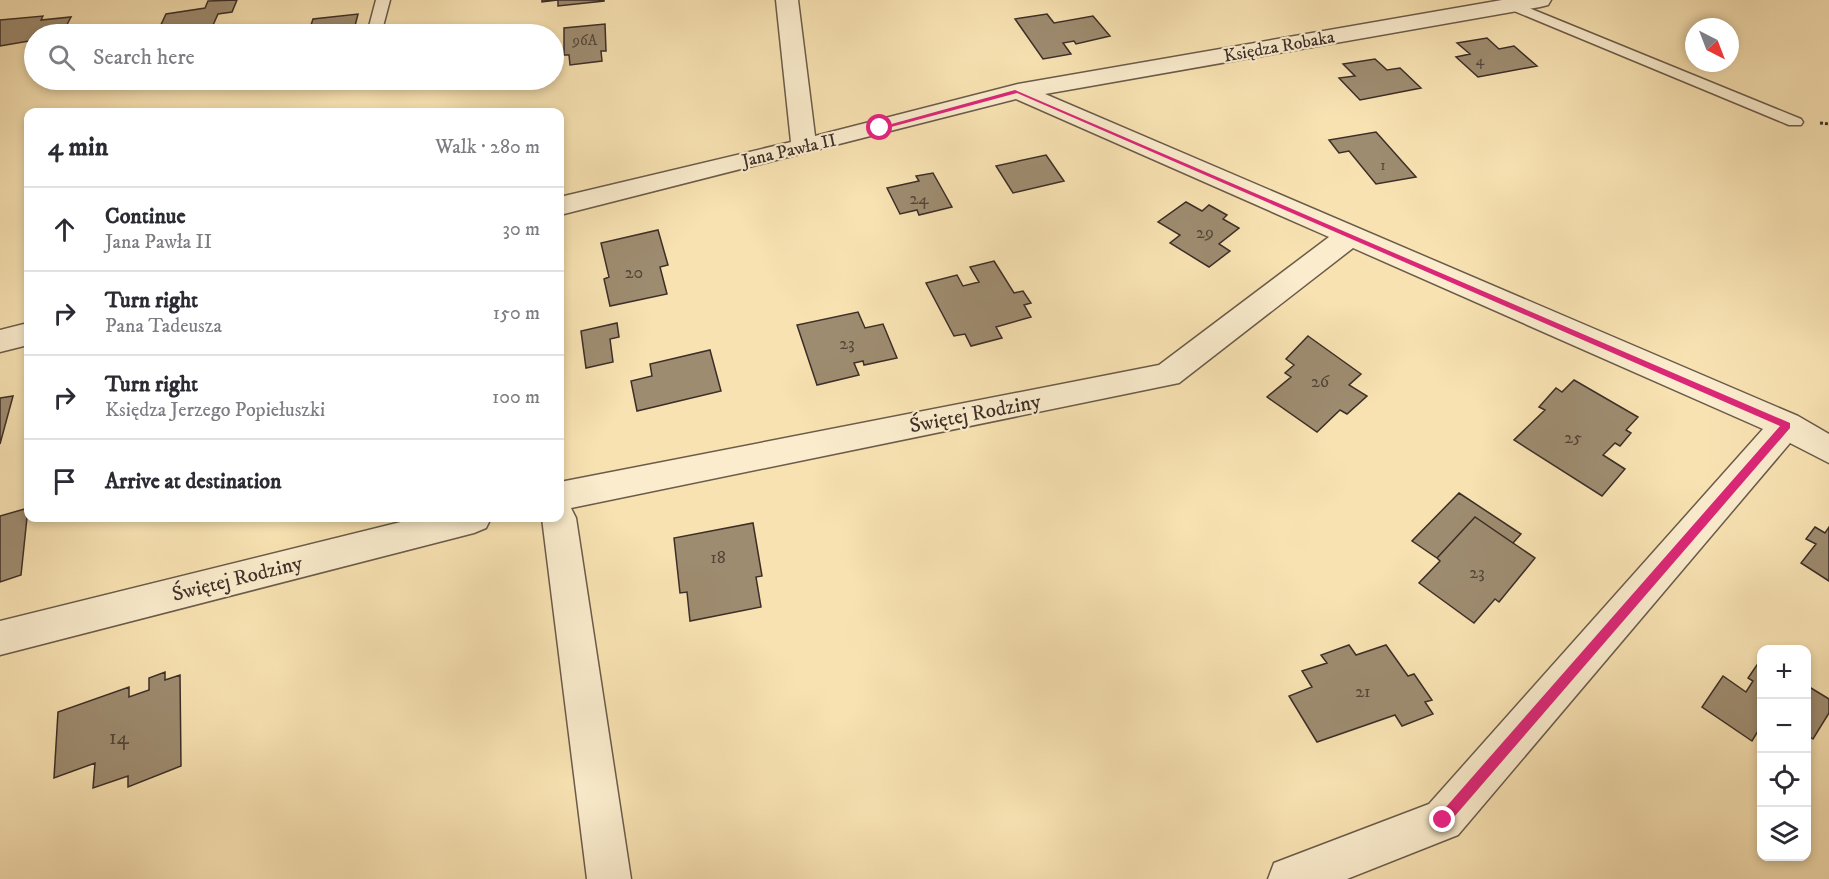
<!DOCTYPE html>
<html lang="en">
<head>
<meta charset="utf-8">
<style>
	body { margin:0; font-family:"IM FELL DW Pica",serif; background:#f2f2f3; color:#2b2b33 }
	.controls { position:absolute; right:18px; bottom:18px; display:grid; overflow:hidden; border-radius:12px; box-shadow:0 3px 9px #0003 }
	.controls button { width:54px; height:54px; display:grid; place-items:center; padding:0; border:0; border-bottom:2px solid #e1e1e2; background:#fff; color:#2b2b33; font:30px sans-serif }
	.compass { position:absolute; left:1685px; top:18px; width:54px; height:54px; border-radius:50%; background:#fff; box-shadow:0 3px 9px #0003; rotate:138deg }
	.stop { position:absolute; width:18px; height:18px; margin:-14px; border:4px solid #db2777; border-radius:50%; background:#fff }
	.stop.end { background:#db2777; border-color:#fff; box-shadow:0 2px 6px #0008 }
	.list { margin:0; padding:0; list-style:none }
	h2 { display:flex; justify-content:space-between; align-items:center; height:78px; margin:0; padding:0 24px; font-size:26px }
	h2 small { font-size:20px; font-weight:400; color:#7c7c81 }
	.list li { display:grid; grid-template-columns:39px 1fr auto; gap:18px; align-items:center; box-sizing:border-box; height:84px; padding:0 24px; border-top:2px solid #e1e1e2 }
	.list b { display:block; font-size:22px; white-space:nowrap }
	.list p { margin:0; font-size:20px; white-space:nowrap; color:#7c7c81 }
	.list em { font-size:20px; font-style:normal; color:#7c7c81 }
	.icon { flex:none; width:33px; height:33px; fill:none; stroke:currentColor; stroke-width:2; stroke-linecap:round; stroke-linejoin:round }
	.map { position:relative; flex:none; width:1829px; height:879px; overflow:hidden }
	.search { position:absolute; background:#fff; box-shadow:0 3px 9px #0003; left:24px; top:24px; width:540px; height:66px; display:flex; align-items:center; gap:15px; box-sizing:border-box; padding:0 21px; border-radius:33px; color:#7c7c81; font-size:22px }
	.panel { position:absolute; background:#fff; box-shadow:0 3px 9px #0003; left:24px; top:108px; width:540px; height:414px; border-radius:12px }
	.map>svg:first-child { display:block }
</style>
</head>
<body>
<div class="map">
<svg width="1829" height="879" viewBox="0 0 1829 879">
	<rect width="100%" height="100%" fill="#f8e2b2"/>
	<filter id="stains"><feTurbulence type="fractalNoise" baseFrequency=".00333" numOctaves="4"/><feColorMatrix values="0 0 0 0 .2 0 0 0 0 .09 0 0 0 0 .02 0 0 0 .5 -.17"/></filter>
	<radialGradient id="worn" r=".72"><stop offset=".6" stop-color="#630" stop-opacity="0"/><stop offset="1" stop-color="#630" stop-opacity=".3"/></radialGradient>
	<!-- building -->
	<path fill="#9e8c70" stroke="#3c2e28" stroke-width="1.5" d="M237 0 232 12 218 14 209 34H171L174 28 159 29 166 14 205 8 208 1Z
		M542 0H604V1L558 6V0L542 2Z
		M358 14 353 34H308L313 19Z
		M1047 14 1054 23 1093 16 1110 36 1076 44 1074 41 1063 43 1071 54 1043 59 1015 19Z
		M43 16 41 20 71 17 62 34H34V39L29 41 0 46V20Z
		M605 24 606 51H601L602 61 570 65 569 55H564V28Z
		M1487 38 1499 49 1514 46 1537 66 1478 77 1456 57 1470 54 1457 43Z
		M1375 59 1387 70 1400 68 1421 88 1360 100 1339 78 1355 76 1343 64Z
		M1376 132 1416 177 1376 184 1349 151 1339 153 1329 140Z
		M1046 155 1064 181 1013 193 996 166Z
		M933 173 952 207 919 215 917 210 900 214 887 188 919 181 916 176Z
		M1186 202 1202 211 1209 205 1227 215 1223 219 1239 228 1219 244 1230 251 1209 267 1170 243 1180 235 1158 222Z
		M658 230 668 265 660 267 667 294 610 306 604 279 609 277 601 243Z
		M994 261 1014 293 1023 291 1031 303 1024 305 1031 317 996 327 1002 338 971 346 965 334 954 336 926 283 957 275 963 286 979 282 970 267Z
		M858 312 865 328 883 324 897 358 864 365 863 361 854 363 859 375 817 385 797 325Z
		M617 323 619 337 610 339 613 362 586 368 581 331Z
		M1308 336 1361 374 1349 385 1367 396 1347 414 1340 410 1317 432 1267 397 1291 377 1285 373 1294 365 1286 359Z
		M710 350 721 391 637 411 631 381 652 376 650 364Z
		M1574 380 1638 417 1626 430 1631 433 1620 446 1615 443 1603 455 1625 469 1602 496 1514 440 1545 410 1539 407 1556 388 1562 392Z
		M13 396 0 444V398Z
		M1459 493 1521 534 1513 543 1475 517 1437 558 1412 541Z
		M28 508 21 575 0 582V516Z
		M1475 517 1535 558 1499 602 1495 599 1474 623 1419 583 1440 561 1437 558Z
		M753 523 762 576 756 577 761 607 690 621 687 592 680 593 674 538Z
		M1815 527 1825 533 1829 527V581L1801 563 1816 544 1806 539Z
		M1349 645 1356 655 1386 645 1408 676 1414 674 1432 700 1425 702 1433 714 1402 726 1395 715 1317 742 1289 696 1312 687 1302 671 1327 663 1321 655Z
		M1759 662 1762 664V733L1758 731 1752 741 1702 707 1723 676 1746 692 1753 681 1748 678Z
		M165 672V680L180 675 181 766 128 787V776L93 788 95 763 54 778 58 712 129 687V697L149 690V678Z
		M1806 685 1829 699V713L1813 739 1806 734Z"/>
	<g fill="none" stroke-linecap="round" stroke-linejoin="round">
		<defs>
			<path id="service" d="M376 0H390L381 34H367Z
				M1512 1 1801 119 1803 122 1801 125H1789L1507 8 1505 5Z"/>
			<path id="minor" d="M776 0H798L815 136 1018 84 1502 0H1551L1548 5 1540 7 1045 94 1798 416 1829 434V463L1790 443 1458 835 1347 879H1268L1274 863 1429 804 1763 429 1353 248 1179 383 571 508 576 518 631 879H587L542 518H560V482L1159 365 1329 237 1016 99 560 215V197L791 142Z
				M28 323V345L0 352V330Z
				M417 518H491L486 528 474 533 0 655V621Z"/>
		</defs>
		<!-- service casing -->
		<use href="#service" stroke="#6b5b4a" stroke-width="3"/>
		<!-- minor casing -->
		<use href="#minor" stroke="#6b5b4a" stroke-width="3"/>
		<!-- path -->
		<path stroke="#3c2e28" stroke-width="3" stroke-dasharray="3 2" stroke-linecap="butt" d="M1820 123 1829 124"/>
		<!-- service -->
		<use href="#service" fill="#faeccd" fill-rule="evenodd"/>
		<!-- minor -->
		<use href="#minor" fill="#faeccd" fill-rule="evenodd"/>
	</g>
	<!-- route -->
	<path fill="#db2777" d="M1015 90 1790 423V428L1448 824H1439V815L1780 426 1017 93 880 130 877 128Z"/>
	<g text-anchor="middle" stroke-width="4.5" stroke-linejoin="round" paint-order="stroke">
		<!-- far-number labels -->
		<g font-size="15" fill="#54463a">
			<text x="585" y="45">96A</text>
			<text x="1480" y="65">4</text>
			<text x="1383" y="170">1</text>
		</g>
		<!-- far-street labels -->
		<g font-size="18" fill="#3c2e28" stroke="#faeccd">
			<text transform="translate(1279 46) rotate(-10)" y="6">Księdza Robaka</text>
			<text transform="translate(789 150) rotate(-13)" y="6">Jana Pawła II</text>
		</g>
		<!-- number labels -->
		<g font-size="18" fill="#54463a">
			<text x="919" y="204">24</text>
			<text x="1205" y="238">29</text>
			<text x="634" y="278">20</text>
			<text x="847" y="349">23</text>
			<text x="1320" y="387">26</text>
			<text x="1573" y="443">25</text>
			<text x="718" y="563">18</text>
			<text x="1477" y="578">23</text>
			<text x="1363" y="697">21</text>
		</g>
		<!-- street labels -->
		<g font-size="21" fill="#3c2e28" stroke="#faeccd">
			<text transform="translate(975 413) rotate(-11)" y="7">Świętej Rodziny</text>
			<text transform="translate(237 578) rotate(-14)" y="7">Świętej Rodziny</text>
		</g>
		<!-- near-number labels -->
		<g font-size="21" fill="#54463a">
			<text x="119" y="744">14</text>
		</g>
	</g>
	<rect width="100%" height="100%" filter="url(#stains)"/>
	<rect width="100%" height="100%" fill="url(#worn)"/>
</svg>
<div class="controls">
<button>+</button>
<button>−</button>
<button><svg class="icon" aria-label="locate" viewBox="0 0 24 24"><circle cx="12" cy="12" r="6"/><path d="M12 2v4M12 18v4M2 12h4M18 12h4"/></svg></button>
<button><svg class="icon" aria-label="layers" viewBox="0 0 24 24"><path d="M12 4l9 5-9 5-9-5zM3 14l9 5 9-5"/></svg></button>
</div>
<svg class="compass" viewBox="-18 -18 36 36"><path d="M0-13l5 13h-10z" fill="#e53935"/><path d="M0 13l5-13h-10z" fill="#7c7c81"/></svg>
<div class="stop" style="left:880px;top:128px"></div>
<div class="stop end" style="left:1443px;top:820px"></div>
<div class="search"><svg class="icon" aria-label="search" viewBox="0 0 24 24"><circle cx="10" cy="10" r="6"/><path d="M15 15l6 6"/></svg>Search here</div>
<section class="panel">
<h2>4 min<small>Walk · 280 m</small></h2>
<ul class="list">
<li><svg class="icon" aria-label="ahead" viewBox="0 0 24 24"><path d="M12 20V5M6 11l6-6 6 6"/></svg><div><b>Continue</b><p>Jana Pawła II</p></div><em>30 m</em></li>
<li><svg class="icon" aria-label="right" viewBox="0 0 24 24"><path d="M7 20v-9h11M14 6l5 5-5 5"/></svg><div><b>Turn right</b><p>Pana Tadeusza</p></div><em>150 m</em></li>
<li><svg class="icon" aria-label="right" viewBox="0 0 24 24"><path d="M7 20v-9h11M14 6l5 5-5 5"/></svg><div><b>Turn right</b><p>Księdza Jerzego Popiełuszki</p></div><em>100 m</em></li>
<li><svg class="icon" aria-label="arrive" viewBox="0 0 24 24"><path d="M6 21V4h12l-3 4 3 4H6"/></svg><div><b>Arrive at destination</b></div></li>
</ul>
</section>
</div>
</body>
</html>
